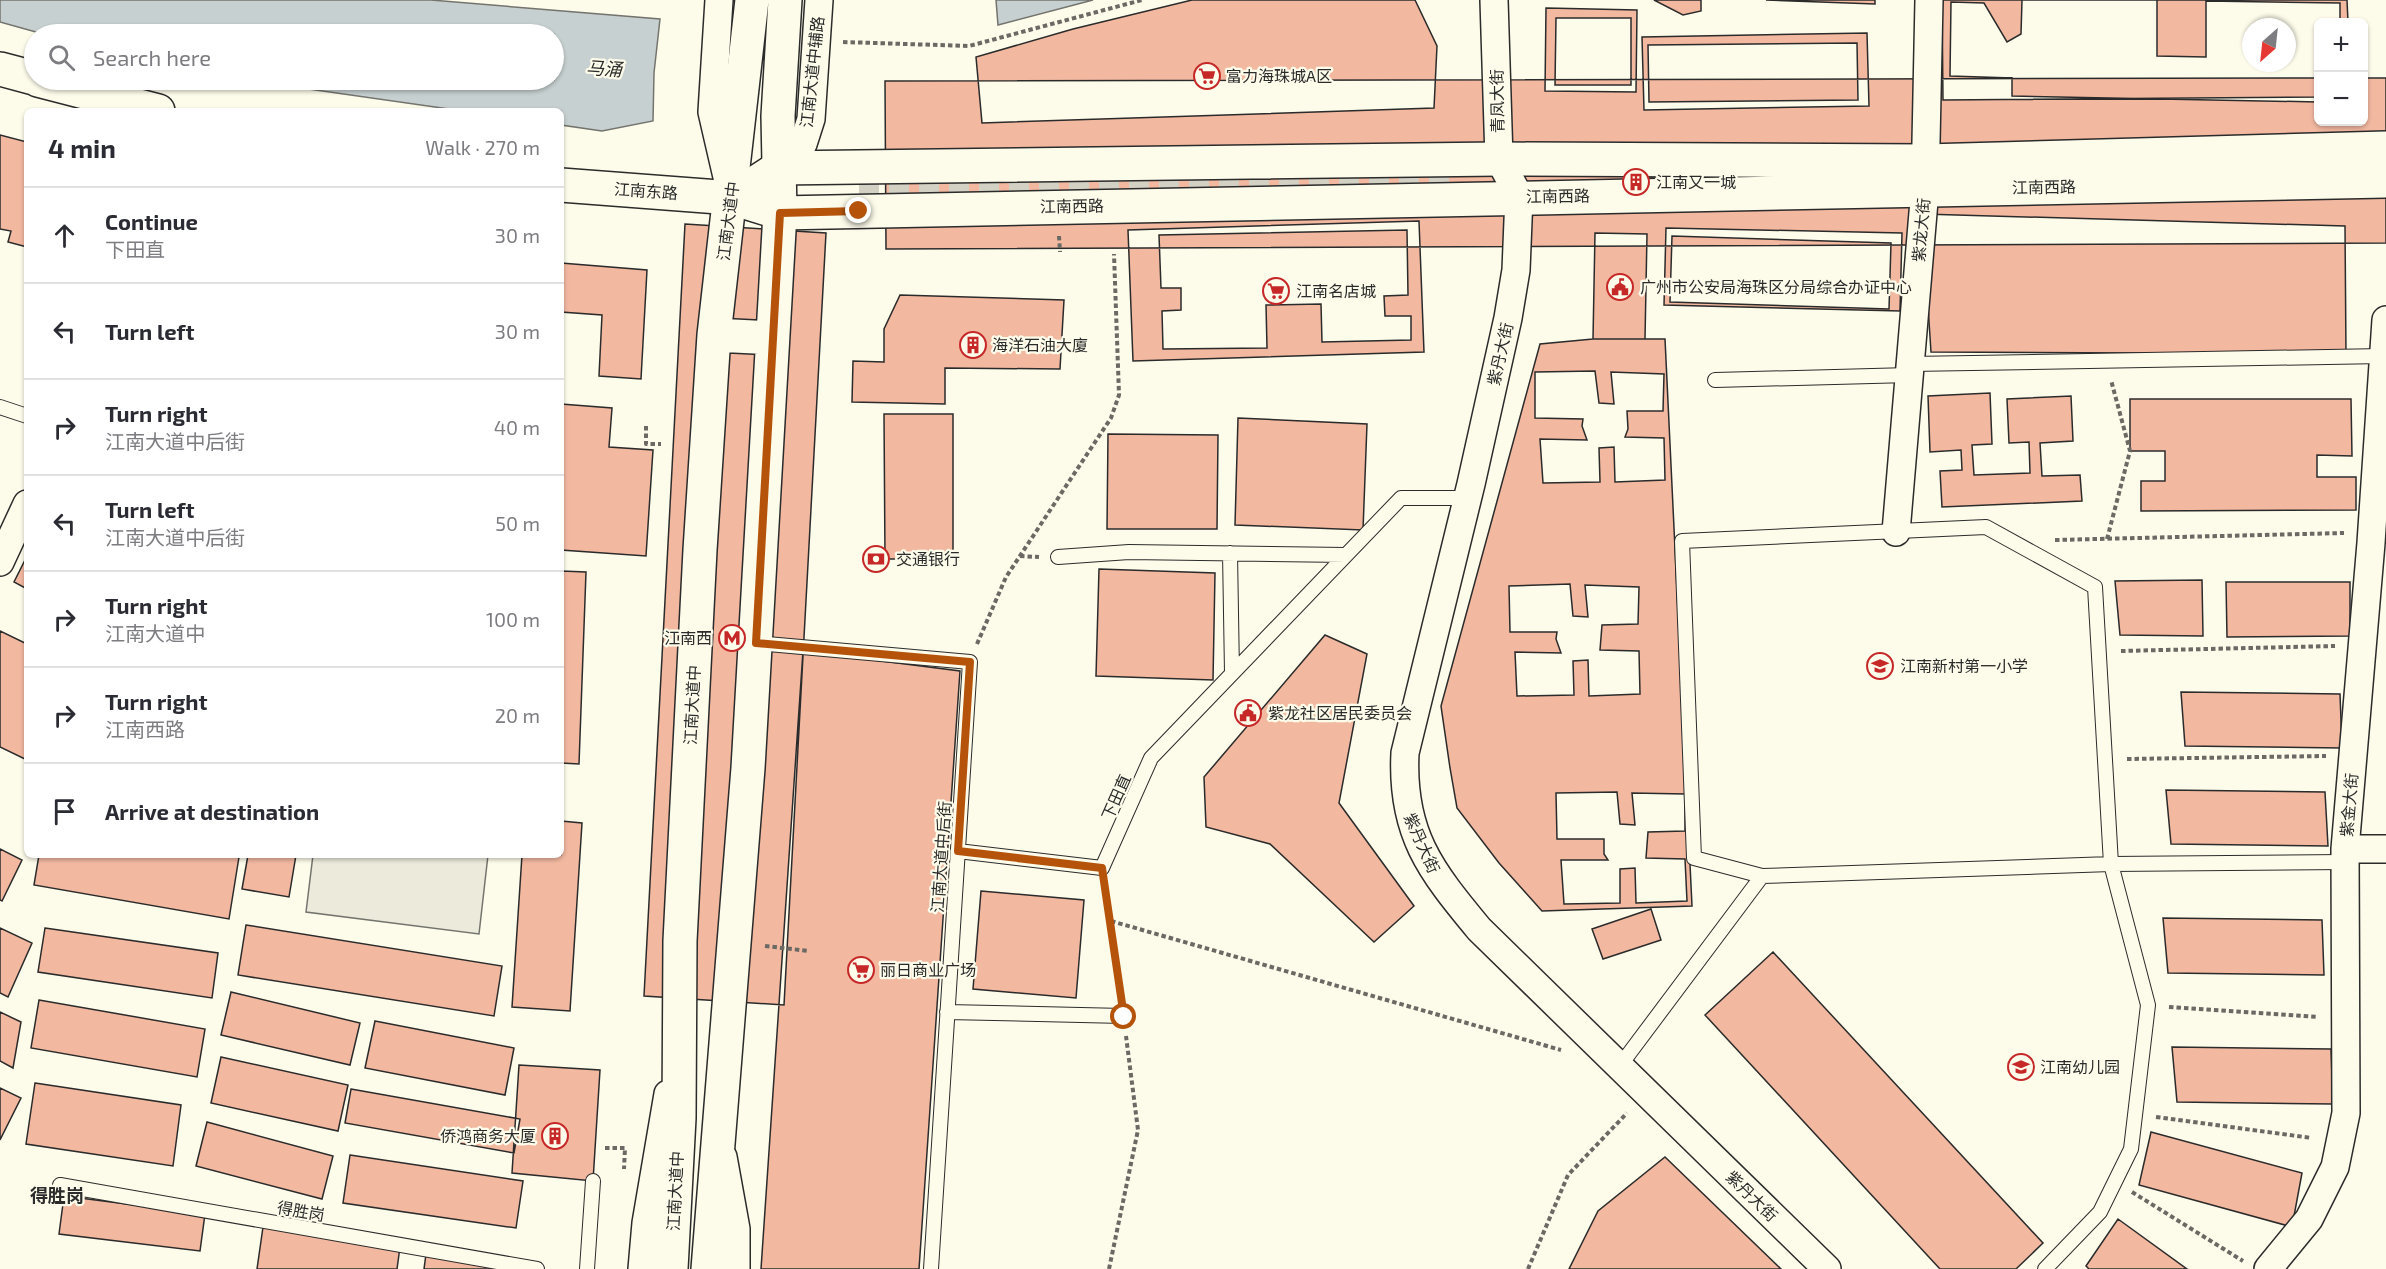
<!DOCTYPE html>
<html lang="en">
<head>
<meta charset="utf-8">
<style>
	body { margin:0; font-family:"Exo 2","Noto Sans SC",sans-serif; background:#f2f2f3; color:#2b2b33 }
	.controls { position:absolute; right:18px; top:18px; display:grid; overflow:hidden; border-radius:9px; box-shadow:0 2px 4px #0004 }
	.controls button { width:54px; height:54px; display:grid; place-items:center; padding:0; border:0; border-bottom:2px solid #e1e1e2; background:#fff; color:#2b2b33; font:30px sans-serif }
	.compass { position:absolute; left:2242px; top:18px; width:54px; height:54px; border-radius:50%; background:#fff; box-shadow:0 2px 4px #0004; rotate:207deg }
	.stop { position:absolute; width:18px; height:18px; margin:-14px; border:4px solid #b45309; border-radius:50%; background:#fff }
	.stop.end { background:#b45309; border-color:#fff; box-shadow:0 2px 6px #0008 }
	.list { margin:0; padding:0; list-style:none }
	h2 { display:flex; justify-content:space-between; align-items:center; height:78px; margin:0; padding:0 24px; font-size:26px }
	h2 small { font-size:20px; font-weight:400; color:#7c7c81 }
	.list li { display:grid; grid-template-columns:39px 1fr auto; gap:18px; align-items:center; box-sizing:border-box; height:96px; padding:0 24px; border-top:2px solid #e1e1e2 }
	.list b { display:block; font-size:22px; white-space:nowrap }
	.list p { margin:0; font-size:20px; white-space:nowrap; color:#7c7c81 }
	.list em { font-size:20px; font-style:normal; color:#7c7c81 }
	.icon { flex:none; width:33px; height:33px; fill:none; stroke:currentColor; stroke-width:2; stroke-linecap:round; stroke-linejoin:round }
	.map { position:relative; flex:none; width:2386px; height:1269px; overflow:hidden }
	.search { position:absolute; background:#fff; box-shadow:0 2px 4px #0004; left:24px; top:24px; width:540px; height:66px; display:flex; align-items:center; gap:15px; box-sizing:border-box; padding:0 21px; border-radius:33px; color:#7c7c81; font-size:22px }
	.panel { position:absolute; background:#fff; box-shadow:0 2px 4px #0004; left:24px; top:108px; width:540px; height:750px; border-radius:9px }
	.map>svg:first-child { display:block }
</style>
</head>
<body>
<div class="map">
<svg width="2386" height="1269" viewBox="0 0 2386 1269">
	<rect width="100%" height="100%" fill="#fdfbea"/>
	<!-- parking -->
	<path fill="#eceadb" stroke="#74746e" stroke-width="1.5" d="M313 855H488L479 934 306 912Z"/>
	<!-- water -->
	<path fill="#c7d0d0" stroke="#74746e" stroke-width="1.5" d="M0 0H431L660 19 654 73 653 121 602 131 561 125V111H463L245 80H554V34H43L0 22Z
		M996 0H1093L998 25Z"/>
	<!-- building -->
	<path fill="#f2b8a0" stroke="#2b2b2b" stroke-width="1.5" fill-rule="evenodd" d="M1192 0H1415L1437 46 1434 108 982 123 976 57 1073 29Z
		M1654 0H1701V11L1683 15Z
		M1766 0H1875V4Z
		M1942 0H2347L2348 22H2318V97L1943 100ZM2251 27H2287V63H2251Z
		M2022 0H2157V56L2206 57V1L2340 3V22H2318V102L2012 96V78L1950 76 1951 2 1984 3 2007 42 2021 34ZM2251 27H2287V63H2251Z
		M1546 8 1637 10 1636 92 1545 91Z
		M1556 18H1631V85H1555Z
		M1867 33 1869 106 1644 110 1642 37Z
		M1857 43 1858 100 1649 102 1648 45Z
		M2318 78V122H2364V78H2386V243L886 249 885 81Z
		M0 135 27 142V247L8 242 11 231 0 229Z
		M1922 214 2345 226 2346 354 1931 352Z
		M1419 221 1424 352 1133 361 1128 230Z
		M685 224 826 233 784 1005 644 996Z
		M1666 228 1902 233 1900 311 1664 305Z
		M1407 230 1408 295 1384 296 1385 316H1411V340L1322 342 1321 304 1266 305 1267 348 1163 349 1162 311 1181 310V288H1161L1159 235Z
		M1595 233 1647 234 1645 339H1593Z
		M1672 236 1891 243 1889 309 1670 302Z
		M561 263 647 270 641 379 599 376 602 315 561 312Z
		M900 295 1064 300 1060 369 945 368V404L852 402 853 361 884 362V329Z
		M1593 339H1665L1692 906 1542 911 1499 863 1457 808 1450 768 1441 706 1540 344Z
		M1595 371 1599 403 1614 404 1611 372 1664 374 1663 411H1627L1628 429 1625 437 1664 438 1665 480 1615 482 1614 447 1599 448 1600 482 1543 483 1540 439 1587 440 1582 426 1583 419 1535 418V372Z
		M1990 393 1992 444 1972 445 1974 475 2030 473 2029 442 2009 443 2007 399 2071 396 2073 441 2040 443 2042 476 2080 475 2082 501 1942 507 1940 471 1962 470 1961 450 1930 452 1928 396Z
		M2130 399H2351L2352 456 2317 455V477H2356V510L2141 511V481H2165V451H2130Z
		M561 404 612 408 609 447 653 450 646 556 561 550Z
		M884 414H953V559H885Z
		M1238 418 1367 424 1363 530 1235 525Z
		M1108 434 1218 435 1217 529H1107Z
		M27 556V589L14 582Z
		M1099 569 1215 573 1213 680 1096 676Z
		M561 571 586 572 579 764 561 763Z
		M2202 580 2203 636 2120 635 2115 581Z
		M2226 582H2350V636L2227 637Z
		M1570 584 1573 616 1588 617 1585 585 1639 587 1638 624 1602 625 1600 650 1639 651 1640 694 1589 696 1588 660 1573 661 1574 695 1517 696 1515 652 1561 653 1556 639 1557 632H1510L1509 586Z
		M0 631 27 644V760L0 747Z
		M1325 635 1367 654 1339 803 1414 906 1374 942 1270 844 1206 827 1204 777Z
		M803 651 960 671 919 1269H761Z
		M2181 692 2340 694 2342 748 2185 746Z
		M2166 790 2325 792 2328 846 2171 844Z
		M1617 792 1620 824 1635 825 1632 793 1685 794V831L1648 832 1646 858 1685 859 1687 901 1636 903 1635 868 1620 869V903L1564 904 1561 860H1608L1604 854V839H1557L1556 793Z
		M561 821 582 823 570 1011 512 1007 522 855H561Z
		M0 849 22 860 2 901 0 900Z
		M39 855H226L239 857 229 919 34 885Z
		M248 855H296L289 897 242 889Z
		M981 891 1084 900 1076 998 973 989Z
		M1651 909 1661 940 1603 959 1592 929Z
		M2163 918 2322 920 2324 975 2168 973Z
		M246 925 502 966 494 1016 238 975Z
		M0 928 32 943 8 997 0 993Z
		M45 928 218 953 212 998 38 972Z
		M1773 952 2043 1243 2016 1269H1940L1705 1015Z
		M231 992 360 1023 350 1065 221 1035Z
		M39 1000 205 1029 197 1077 31 1048Z
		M0 1012 21 1022 13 1068 0 1061Z
		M375 1021 514 1048 505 1095 365 1068Z
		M2172 1047 2331 1049 2333 1104 2177 1102Z
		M221 1057 348 1085 338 1131 211 1103Z
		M519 1065 600 1070 593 1181 512 1173Z
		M35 1083 181 1105 173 1166 26 1144Z
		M0 1088 21 1098 0 1140Z
		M351 1089 520 1119 514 1153 345 1123Z
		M207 1122 333 1156 322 1199 196 1166Z
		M2151 1132 2302 1173 2292 1227 2139 1185Z
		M350 1155 523 1181 516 1228 343 1203Z
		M1665 1157 1781 1269H1569L1598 1211Z
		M64 1196 205 1214 200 1251 59 1234Z
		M2118 1219 2187 1269H2089L2086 1266Z
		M263 1227 400 1247 397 1269H257Z
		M426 1254 525 1269H424Z"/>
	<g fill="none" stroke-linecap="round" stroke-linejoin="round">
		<!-- pedestrian-tunnel -->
		<path stroke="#d3d1c4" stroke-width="20" stroke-dasharray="20 10" stroke-linecap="butt" d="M859 189 1450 183"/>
		<defs>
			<path id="service" d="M1910 364 2384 356
				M1715 380 1910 375
				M0 407 27 416
				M1230 553 1232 673
				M1058 557 1129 552 1346 555
				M756 643 970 662 931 1269
				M958 851 1102 868 1151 758 1401 498H1468
				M947 1012 1124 1016
				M1619 1067 1762 876
				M60 1185 537 1269
				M587 1269 593 1181
				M2045 1269 2100 1212 2131 1149 2148 1005 2111 864 2095 587 1986 527 1682 541 1694 858 1762 876 2111 864 2345 862"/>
			<path id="minor" d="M719 0 712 112 727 177
				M1494 0 1499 159 1519 196 1516 270 1508 318 1471 484 1405 753C1401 833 1430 870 1479 929L1827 1269
				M778 168 803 144 811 119 819 0
				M1896 532 1925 189 1929 0
				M0 562 27 504
				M2345 849H2386
				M723 1157 736 1229V1269
				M642 1269 646 1223 668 1094
				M2268 1269 2309 1219 2335 1167 2346 1113 2345 849 2371 543 2386 320"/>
			<path id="tertiary" d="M0 69 34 78
				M38 80 158 111
				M561 185 732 198"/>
			<path id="secondary" d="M732 198 778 168 1499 159 1926 161 2386 148
				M732 198 780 213 2386 181"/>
			<path id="primary" d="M714 335 772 338
				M671 1269 679 1118 680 941 700 550 714 335 752 0
				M708 1269 748 768 780 213 778 116 785 0"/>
		</defs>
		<!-- service casing -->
		<use href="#service" stroke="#2b2b2b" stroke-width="16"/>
		<!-- minor casing -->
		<use href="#minor" stroke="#2b2b2b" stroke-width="30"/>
		<!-- tertiary casing -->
		<use href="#tertiary" stroke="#2b2b2b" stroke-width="36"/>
		<!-- secondary casing -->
		<use href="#secondary" stroke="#2b2b2b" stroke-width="36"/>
		<!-- primary casing -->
		<use href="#primary" stroke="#2b2b2b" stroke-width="36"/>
		<!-- path -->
		<path stroke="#6a6964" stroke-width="4" stroke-dasharray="4.5 3" stroke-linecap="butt" d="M843 42 969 46 1142 0
			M1059 236 1060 252
			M646 426V444H661
			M2107 539 2130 451 2111 380
			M2055 540 2344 533
			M1020 556 1039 557
			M977 644 1006 577 1111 418 1119 395 1114 254
			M2121 651 2335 646
			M2127 759 2326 756
			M1105 888 1121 996
			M1111 921 1561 1050
			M765 946 809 951
			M2169 1007 2318 1017
			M2156 1117 2312 1138
			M605 1148H625L624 1169
			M2132 1192 2243 1261
			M1109 1269 1138 1130 1126 1036
			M1528 1269 1568 1175 1627 1113"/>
		<!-- service -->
		<use href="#service" stroke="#fdfbea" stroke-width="14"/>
		<!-- minor -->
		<use href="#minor" stroke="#fdfbea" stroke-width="27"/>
		<!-- tertiary -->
		<use href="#tertiary" stroke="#fdfbea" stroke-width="33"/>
		<!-- secondary -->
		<use href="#secondary" stroke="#fdfbea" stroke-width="33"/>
		<!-- primary -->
		<use href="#primary" stroke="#fdfbea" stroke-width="33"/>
	</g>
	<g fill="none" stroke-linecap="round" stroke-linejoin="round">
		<!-- route -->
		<path stroke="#b45309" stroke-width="8" d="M859 211 780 213 756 643 970 662 958 851 1102 868 1124 1017"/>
	</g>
	<!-- icons -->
	<defs>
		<symbol id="supermarket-ring" viewBox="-11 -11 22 22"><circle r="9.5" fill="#fdfbea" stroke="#c62828" stroke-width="1.5"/><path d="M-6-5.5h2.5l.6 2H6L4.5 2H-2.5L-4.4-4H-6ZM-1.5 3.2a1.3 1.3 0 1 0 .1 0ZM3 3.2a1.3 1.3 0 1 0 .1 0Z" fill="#c62828"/></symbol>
		<symbol id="building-ring" viewBox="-11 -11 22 22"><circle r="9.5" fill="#fdfbea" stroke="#c62828" stroke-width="1.5"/><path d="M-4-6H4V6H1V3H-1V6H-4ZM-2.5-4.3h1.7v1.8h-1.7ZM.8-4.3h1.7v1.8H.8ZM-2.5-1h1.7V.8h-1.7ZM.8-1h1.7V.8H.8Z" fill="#c62828"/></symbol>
		<symbol id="civic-ring" viewBox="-11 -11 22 22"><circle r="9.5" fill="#fdfbea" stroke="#c62828" stroke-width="1.5"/><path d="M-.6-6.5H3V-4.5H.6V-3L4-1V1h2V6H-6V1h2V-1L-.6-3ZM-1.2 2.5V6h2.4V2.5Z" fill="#c62828"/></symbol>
		<symbol id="bank-ring" viewBox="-11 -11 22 22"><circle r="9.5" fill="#fdfbea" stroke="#c62828" stroke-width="1.5"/><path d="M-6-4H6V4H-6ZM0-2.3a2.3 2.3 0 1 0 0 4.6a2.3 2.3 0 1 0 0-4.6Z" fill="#c62828"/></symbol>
		<symbol id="metro-ring" viewBox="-11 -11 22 22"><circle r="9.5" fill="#fdfbea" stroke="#c62828" stroke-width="1.5"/><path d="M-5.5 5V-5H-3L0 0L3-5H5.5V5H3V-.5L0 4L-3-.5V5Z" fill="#c62828"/></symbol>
		<symbol id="school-ring" viewBox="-11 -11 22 22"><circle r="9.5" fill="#fdfbea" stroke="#c62828" stroke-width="1.5"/><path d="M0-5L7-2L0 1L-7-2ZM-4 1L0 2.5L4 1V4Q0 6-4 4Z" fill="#c62828"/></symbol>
	</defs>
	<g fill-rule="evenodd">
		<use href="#supermarket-ring" x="1192" y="61" width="30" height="30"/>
		<use href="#building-ring" x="1621" y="167" width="30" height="30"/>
		<use href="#civic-ring" x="1605" y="272" width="30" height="30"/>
		<use href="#supermarket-ring" x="1261" y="276" width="30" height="30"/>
		<use href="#building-ring" x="958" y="330" width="30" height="30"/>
		<use href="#bank-ring" x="861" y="544" width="30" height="30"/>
		<use href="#metro-ring" x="717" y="623" width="30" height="30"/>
		<use href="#school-ring" x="1865" y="651" width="30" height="30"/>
		<use href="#civic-ring" x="1233" y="698" width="30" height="30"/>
		<use href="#supermarket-ring" x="846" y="955" width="30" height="30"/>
		<use href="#school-ring" x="2006" y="1052" width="30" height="30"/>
		<use href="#building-ring" x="540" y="1121" width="30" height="30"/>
	</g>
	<g text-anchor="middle" stroke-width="4.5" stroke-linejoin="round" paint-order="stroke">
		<!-- street labels -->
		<g font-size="16" fill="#2b2b2b" stroke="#fdfbea">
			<text transform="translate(812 72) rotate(-84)" y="6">江南大道中辅路</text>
			<text transform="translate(1497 101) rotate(-91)" y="6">青凤大街</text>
			<text transform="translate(2044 187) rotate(-1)" y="6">江南西路</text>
			<text transform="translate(646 191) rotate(4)" y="6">江南东路</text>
			<text transform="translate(1558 196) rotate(-1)" y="6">江南西路</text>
			<text transform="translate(1072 206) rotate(-1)" y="6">江南西路</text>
			<text transform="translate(728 221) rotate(-83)" y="6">江南大道中</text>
			<text transform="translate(1921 230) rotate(-85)" y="6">紫龙大街</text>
			<text transform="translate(1500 354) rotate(-77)" y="6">紫丹大街</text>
			<text transform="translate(692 705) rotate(-87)" y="6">江南大道中</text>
			<text transform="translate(1116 797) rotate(-66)" y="6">下田直</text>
			<text transform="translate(2349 805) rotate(-85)" y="6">紫金大街</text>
			<text transform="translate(1422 843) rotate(66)" y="6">紫丹大街</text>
			<text transform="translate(941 857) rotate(-86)" y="6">江南大道中后街</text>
			<text transform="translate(675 1191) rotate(-87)" y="6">江南大道中</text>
			<text transform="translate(1752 1196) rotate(44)" y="6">紫丹大街</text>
			<text transform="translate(301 1211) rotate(10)" y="6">得胜岗</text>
		</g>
		<!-- poi labels -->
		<g font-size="16" fill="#2b2b2b" stroke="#fdfbea" text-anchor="start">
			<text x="1226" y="82">富力海珠城A区</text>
			<text x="1656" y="188">江南又一城</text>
			<text x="1640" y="293">广州市公安局海珠区分局综合办证中心</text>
			<text x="1296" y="297">江南名店城</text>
			<text x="992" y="351">海洋石油大廈</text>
			<text x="896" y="565">交通银行</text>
			<text x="712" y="644" text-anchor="end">江南西</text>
			<text x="1900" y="672">江南新村第一小学</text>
			<text x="1268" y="719">紫龙社区居民委员会</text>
			<text x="880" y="976">丽日商业广场</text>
			<text x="2040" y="1073">江南幼儿园</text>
			<text x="536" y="1142" text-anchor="end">侨鸿商务大厦</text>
		</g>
		<!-- water labels -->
		<g font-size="18" font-style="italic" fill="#2b2b2b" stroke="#fdfbea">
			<text transform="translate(604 69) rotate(4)" y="6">马涌</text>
		</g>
		<!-- neighbourhood labels -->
		<g font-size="18" font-weight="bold" fill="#2b2b2b" stroke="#fdfbea">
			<text x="57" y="1202">得胜岗</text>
		</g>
	</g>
</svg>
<div class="controls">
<button>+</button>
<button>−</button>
</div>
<svg class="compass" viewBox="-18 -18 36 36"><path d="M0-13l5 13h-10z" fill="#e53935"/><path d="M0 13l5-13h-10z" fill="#7c7c81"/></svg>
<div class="stop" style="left:1124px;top:1017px"></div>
<div class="stop end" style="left:859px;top:211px"></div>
<div class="search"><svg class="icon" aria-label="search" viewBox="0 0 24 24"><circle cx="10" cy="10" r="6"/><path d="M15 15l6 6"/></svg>Search here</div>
<section class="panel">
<h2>4 min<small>Walk · 270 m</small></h2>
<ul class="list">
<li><svg class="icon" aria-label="ahead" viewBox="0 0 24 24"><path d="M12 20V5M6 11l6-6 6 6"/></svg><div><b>Continue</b><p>下田直</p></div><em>30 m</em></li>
<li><svg class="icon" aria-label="left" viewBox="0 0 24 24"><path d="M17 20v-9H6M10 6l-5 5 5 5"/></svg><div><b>Turn left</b></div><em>30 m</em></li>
<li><svg class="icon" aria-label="right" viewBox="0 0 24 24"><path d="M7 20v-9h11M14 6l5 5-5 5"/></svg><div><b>Turn right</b><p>江南大道中后街</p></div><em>40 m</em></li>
<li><svg class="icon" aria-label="left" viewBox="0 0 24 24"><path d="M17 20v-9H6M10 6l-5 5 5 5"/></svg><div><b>Turn left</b><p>江南大道中后街</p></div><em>50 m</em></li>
<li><svg class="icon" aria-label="right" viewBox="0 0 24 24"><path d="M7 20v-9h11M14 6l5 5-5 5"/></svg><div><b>Turn right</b><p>江南大道中</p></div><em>100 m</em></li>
<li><svg class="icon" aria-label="right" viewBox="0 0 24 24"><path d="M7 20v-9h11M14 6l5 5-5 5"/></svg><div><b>Turn right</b><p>江南西路</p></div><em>20 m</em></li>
<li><svg class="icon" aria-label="arrive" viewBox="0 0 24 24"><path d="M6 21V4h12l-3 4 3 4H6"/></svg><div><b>Arrive at destination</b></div></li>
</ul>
</section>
</div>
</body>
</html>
